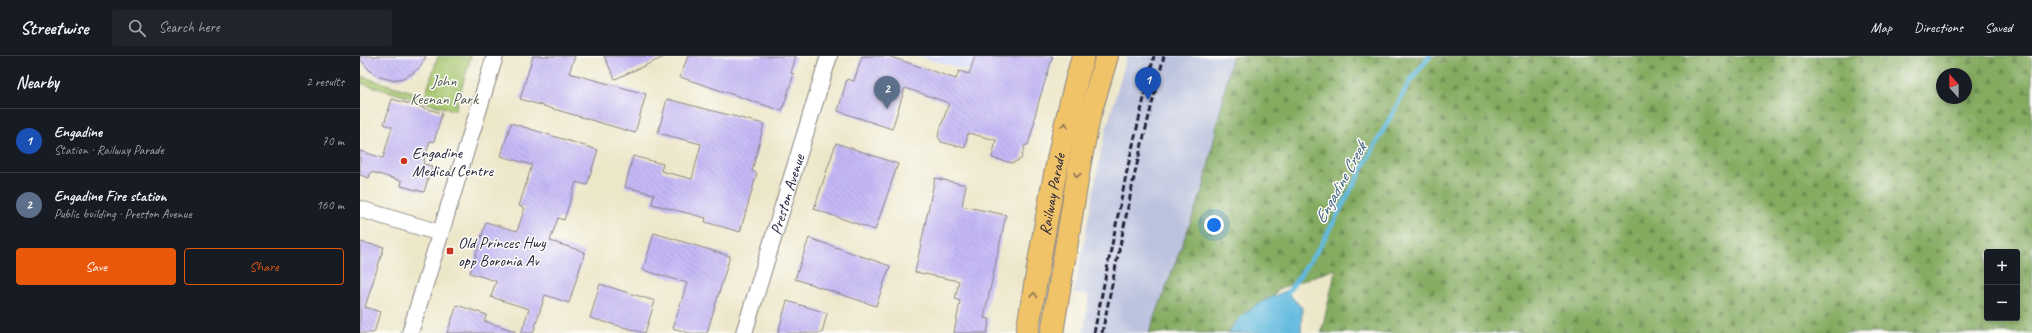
<!DOCTYPE html>
<html lang="en">
<head>
<meta charset="utf-8">
<style>
	body { margin:0; font-family:Caveat,sans-serif; background:#20242c; color:#f1f3f6 }
	.controls { position:absolute; right:12px; bottom:12px; display:grid; overflow:hidden; border-radius:4px; box-shadow:0 2px 6px #0003 }
	.controls button { width:36px; height:36px; display:grid; place-items:center; padding:0; border:0; border-bottom:1px solid #363941; background:#171b24; color:#f1f3f6; font:20px sans-serif }
	.compass { position:absolute; left:1576px; top:12px; width:36px; height:36px; border-radius:50%; background:#171b24; box-shadow:0 2px 6px #0003; rotate:339deg }
	.you { position:absolute; left:854px; top:169px; width:14px; height:14px; margin:-10px; border:3px solid #fff; border-radius:50%; background:#1a73e8; box-shadow:0 0 0 6px #1a73e833 }
	.badge { display:grid; place-items:center; width:26px; height:26px; border-radius:50%; background:#ea580c; color:#fff; font-size:13px; font-weight:700 }
	.pin { position:absolute; translate:-50% -33px; filter:drop-shadow(0 1px 2px #0008) }
	.pin::after { content:''; position:absolute; top:21px; width:14px; height:12px; background:inherit; clip-path:polygon(0 0,100% 0,50% 100%) }
	.list { margin:0; padding:0; list-style:none }
	h2 { display:flex; justify-content:space-between; align-items:center; height:52px; margin:0; padding:0 16px; font-size:17px }
	h2 small { font-size:13px; font-weight:400; color:#9ea1a6 }
	.list li { display:grid; grid-template-columns:26px 1fr auto; gap:12px; align-items:center; box-sizing:border-box; height:64px; padding:0 16px; border-top:1px solid #363941 }
	.list b { display:block; font-size:15px; white-space:nowrap }
	.list p { margin:0; font-size:13px; white-space:nowrap; color:#9ea1a6 }
	.list em { font-size:13px; font-style:normal; color:#9ea1a6 }
	.actions { display:flex; gap:8px; padding:12px 16px }
	.actions a { flex:1; padding:9px 0; border:1px solid #ea580c; border-radius:4px; text-align:center; font-size:14px; color:#ea580c }
	.actions .main { background:#ea580c; color:#fff }
	.icon { flex:none; width:22px; height:22px; fill:none; stroke:currentColor; stroke-width:2; stroke-linecap:round; stroke-linejoin:round }
	.map { position:relative; flex:none; width:1672px; height:277px; overflow:hidden }
	header { display:flex; align-items:center; gap:24px; box-sizing:border-box; height:56px; padding:0 20px; background:#171b24; border-bottom:1px solid #363941 }
	header strong { font-size:19px }
	nav { display:flex; gap:22px; margin-inline-start:auto; font-size:14px }
	.search { width:280px; height:36px; background:#20242c; display:flex; align-items:center; gap:10px; box-sizing:border-box; padding:0 14px; border-radius:4px; color:#9ea1a6; font-size:15px }
	main { display:flex }
	aside { flex:1; background:#171b24 }
	.map>svg:first-child { display:block }
</style>
</head>
<body>
<header>
<strong>Streetwise</strong>
<div class="search"><svg class="icon" aria-label="search" viewBox="0 0 24 24"><circle cx="10" cy="10" r="6"/><path d="M15 15l6 6"/></svg>Search here</div>
<nav><a>Map</a><a>Directions</a><a>Saved</a></nav>
</header>
<main>
<aside>
<h2>Nearby<small>2 results</small></h2>
<ul class="list">
<li><span class="badge" style="background:#1a4fb4">1</span><div><b>Engadine</b><p>Station · Railway Parade</p></div><em>70 m</em></li>
<li><span class="badge" style="background:#5c6f8a">2</span><div><b>Engadine Fire station</b><p>Public building · Preston Avenue</p></div><em>160 m</em></li>
</ul>
<div class="actions"><a class="main">Save</a><a>Share</a></div>
</aside>
<div class="map">
<svg width="1672" height="277" viewBox="0 0 1672 277">
	<defs>
		<pattern id="forest-firs" width="22" height="20" patternUnits="userSpaceOnUse"><rect width="22" height="20" fill="#84ab61"/><path d="M5 1l3.5 6h-7zM16 11l3.5 6h-7z" fill="#6c8b51"/></pattern>
		<pattern id="park-crowns" width="20" height="18" patternUnits="userSpaceOnUse"><rect width="20" height="18" fill="#a6c66e"/><path d="M2 6a3 3 0 1 1 6 0M12 15a3 3 0 1 1 6 0" fill="none" stroke="#8faa60"/></pattern>
		<pattern id="building-back-hatch" width="6" height="6" patternUnits="userSpaceOnUse"><rect width="6" height="6" fill="#c4b8f6"/><path d="M-1 5l2 2M0 0l6 6M5-1l2 2" fill="none" stroke="#a89ed4"/></pattern>
	</defs>
	<rect width="100%" height="100%" fill="#fdfcf7"/>
	<filter id="ink" filterUnits="userSpaceOnUse"><feTurbulence type="fractalNoise" baseFrequency=".025" numOctaves="2"/><feDisplacementMap in="SourceGraphic" scale="8" xChannelSelector="R" yChannelSelector="G"/><feConvolveMatrix kernelMatrix="1 2 1 2 8 2 1 2 1" color-interpolation-filters="sRGB"/></filter>
	<filter id="wash" filterUnits="userSpaceOnUse"><feTurbulence type="fractalNoise" baseFrequency=".012" numOctaves="4" result="noise"/><feDisplacementMap in="SourceGraphic" scale="16" xChannelSelector="R" yChannelSelector="G"/><feGaussianBlur stdDeviation="0.9" result="paint"/><feColorMatrix in="noise" values="0 0 0 0 0 0 0 0 0 0 0 0 0 0 0 0 0 1.4 0 .05"/><feComposite in="paint" operator="in"/></filter>
	<g filter="url(#wash)">
		<rect width="100%" height="100%" fill="#ede7ca"/>
		<!-- built -->
		<path fill="#d3d9f9" d="M557 0H694L684 36Z"/>
		<!-- railway -->
		<path fill="#bcc3de" d="M767 0H872L844 130 789 277H723L729 240 714 237 743 85Z"/>
		<!-- forest -->
		<path fill="url(#forest-firs)" stroke="#53664e" fill-rule="evenodd" d="M872 0H1672V277H961L976 213 918 233 890 277H789L844 130ZM1582 18H1606V42H1582ZM1627 196H1657V262H1627Z"/>
		<!-- park -->
		<path fill="url(#park-crowns)" stroke="#647454" d="M78 0H111L95 55 0 27V20L65 40Z"/>
		<!-- water -->
		<path fill="#61b9de" stroke="#426e8c" d="M926 235 942 252 941 277H869C880 255 904 244 926 235Z"/>
		<g fill="none" stroke-linecap="round" stroke-linejoin="round">
			<!-- stream -->
			<path stroke="#61b9de" stroke-width="4.5" d="M924 242 961 189 1050 25 1070 0"/>
		</g>
		<g id="blocks">
			<!-- building -->
			<path fill="url(#building-back-hatch)" d="M0 0H66L61 10 53 17 43 22 32 24 20 21 10 15 0 3Z
				M173 0H215L209 17 286 38 275 77 160 43Z
				M244 0H306L255 23Z
				M328 0H436L431 17 434 18 422 55 320 21Z
				M502 0H528L596 23 599 15 609 18 615 0H693L680 41 674 63 675 64 668 89H665L661 103 652 107 632 102 636 84 608 77 605 92 581 86 578 80 589 47 545 32 532 73 478 55 487 23 494 25Z
				M32 43 82 57 74 86 70 85 63 108 72 110 64 136 41 130 42 125 11 116 9 122 0 119V95L23 102 32 71 24 68Z
				M307 43 404 68 392 115 397 117 380 176 345 166 346 162 292 148 294 138 265 131 273 100 303 108 301 115 332 123 341 88 298 77Z
				M151 67 238 94 227 129 216 126 204 164 198 162 190 185 225 196 209 247 185 239 173 277H161L169 253 131 241 136 225 110 217 126 166 157 175 165 152 159 150 172 109 141 100Z
				M476 87 538 108 515 174 454 153Z
				M575 122 606 129 602 150 646 159 624 262 630 263 627 277H594L600 245 595 243 599 225 555 216Z
				M294 177 370 200 347 277H329L313 272 327 227 283 214Z
				M449 182 530 210 516 250 435 223Z
				M0 186 24 191 5 251 20 256 14 277H0Z
				M240 228 295 245 285 277 230 262Z
				M427 245 467 257 462 277H418Z
				M97 249 127 259 124 265 155 275V277H87Z"/>
		</g>
	</g>
	<g filter="url(#ink)">
		<use href="#blocks" fill-opacity="0" stroke="#888482" stroke-width="1"/>
		<g fill="none" stroke-linecap="round" stroke-linejoin="round">
			<defs>
				<g id="minor">
					<path d="M0 153 80 177"/>
					<path d="M50 277 135 0"/>
					<path id="s1" d="M384 277 469 0"/>
				</g>
				<g id="highway">
					<path id="s2" d="M667 277C683 184 697 91 723 0"/>
					<path d="M692 277 720 106 729 61 747 0"/>
				</g>
			</defs>
			<!-- minor casing -->
			<use href="#minor" stroke="#888482" stroke-width="18"/>
			<!-- highway casing -->
			<use href="#highway" stroke="#888482" stroke-width="24"/>
			<!-- minor -->
			<use href="#minor" stroke="#fff" stroke-width="16"/>
			<!-- highway -->
			<use href="#highway" stroke="#f1c369" stroke-width="22"/>
			<!-- rail -->
			<path stroke="#22223b" stroke-width="3" stroke-dasharray="6 3" stroke-linecap="butt" d="M734 277 768 110 794 0
				M742 277 776 112 804 0"/>
		</g>
		<!-- one-way arrows -->
		<defs><path id="oneway-chevron" d="M-2-3.5L2.5 0L-2 3.5" fill="none" stroke-width="1.6" stroke-linecap="round" stroke-linejoin="round"/></defs>
		<g stroke="#8a7252">
			<use href="#oneway-chevron" transform="translate(705 69) rotate(-77)"/>
			<use href="#oneway-chevron" transform="translate(717 119) rotate(100)"/>
			<use href="#oneway-chevron" transform="translate(674 239) rotate(-81)"/>
		</g>
	</g>
	<!-- markers -->
	<g fill="#c8321e" stroke="#fdfcf7" stroke-width="1.5">
		<circle cx="44" cy="105" r="4"/>
		<rect x="86" y="191" width="8" height="8" rx="2"/>
	</g>
	<g text-anchor="middle" stroke-width="3" stroke-linejoin="round" paint-order="stroke">
		<!-- park labels -->
		<g font-size="16" fill="#505b4d" stroke="#fdfcf7">
			<text x="84" y="30">John<tspan x="84" dy="18">Keenan Park</tspan></text>
		</g>
		<!-- poi labels -->
		<g font-size="16" fill="#22223b" stroke="#fdfcf7" text-anchor="start">
			<text x="52" y="102">Engadine<tspan x="52" dy="18">Medical Centre</tspan></text>
			<text x="98" y="192">Old Princes Hwy<tspan x="98" dy="18">opp Boronia Av</tspan></text>
		</g>
		<!-- street labels -->
		<g font-size="16" fill="#22223b" stroke="#fdfcf7">
			<text dy="6" stroke="none"><textPath href="#s1" startOffset="145">Preston Avenue</textPath></text>
			<text dy="6" stroke="none"><textPath href="#s2" startOffset="141">Railway Parade</textPath></text>
		</g>
		<!-- water labels -->
		<g font-size="17" font-style="italic" fill="#3b5e7c" stroke="#fdfcf7">
			<text transform="translate(980 127) rotate(-61)" y="6">Engadine Creek</text>
		</g>
	</g>
</svg>
<div class="controls">
<button>+</button>
<button>−</button>
</div>
<svg class="compass" viewBox="-18 -18 36 36"><path d="M0-13l5 13h-10z" fill="#e53935"/><path d="M0 13l5-13h-10z" fill="#9ea1a6"/></svg>
<div class="you"></div>
<div class="pin badge" style="left:788px;top:44px;background:#1a4fb4">1</div>
<div class="pin badge" style="left:527px;top:53px;background:#5c6f8a">2</div>
</div>
</main>
</body>
</html>
